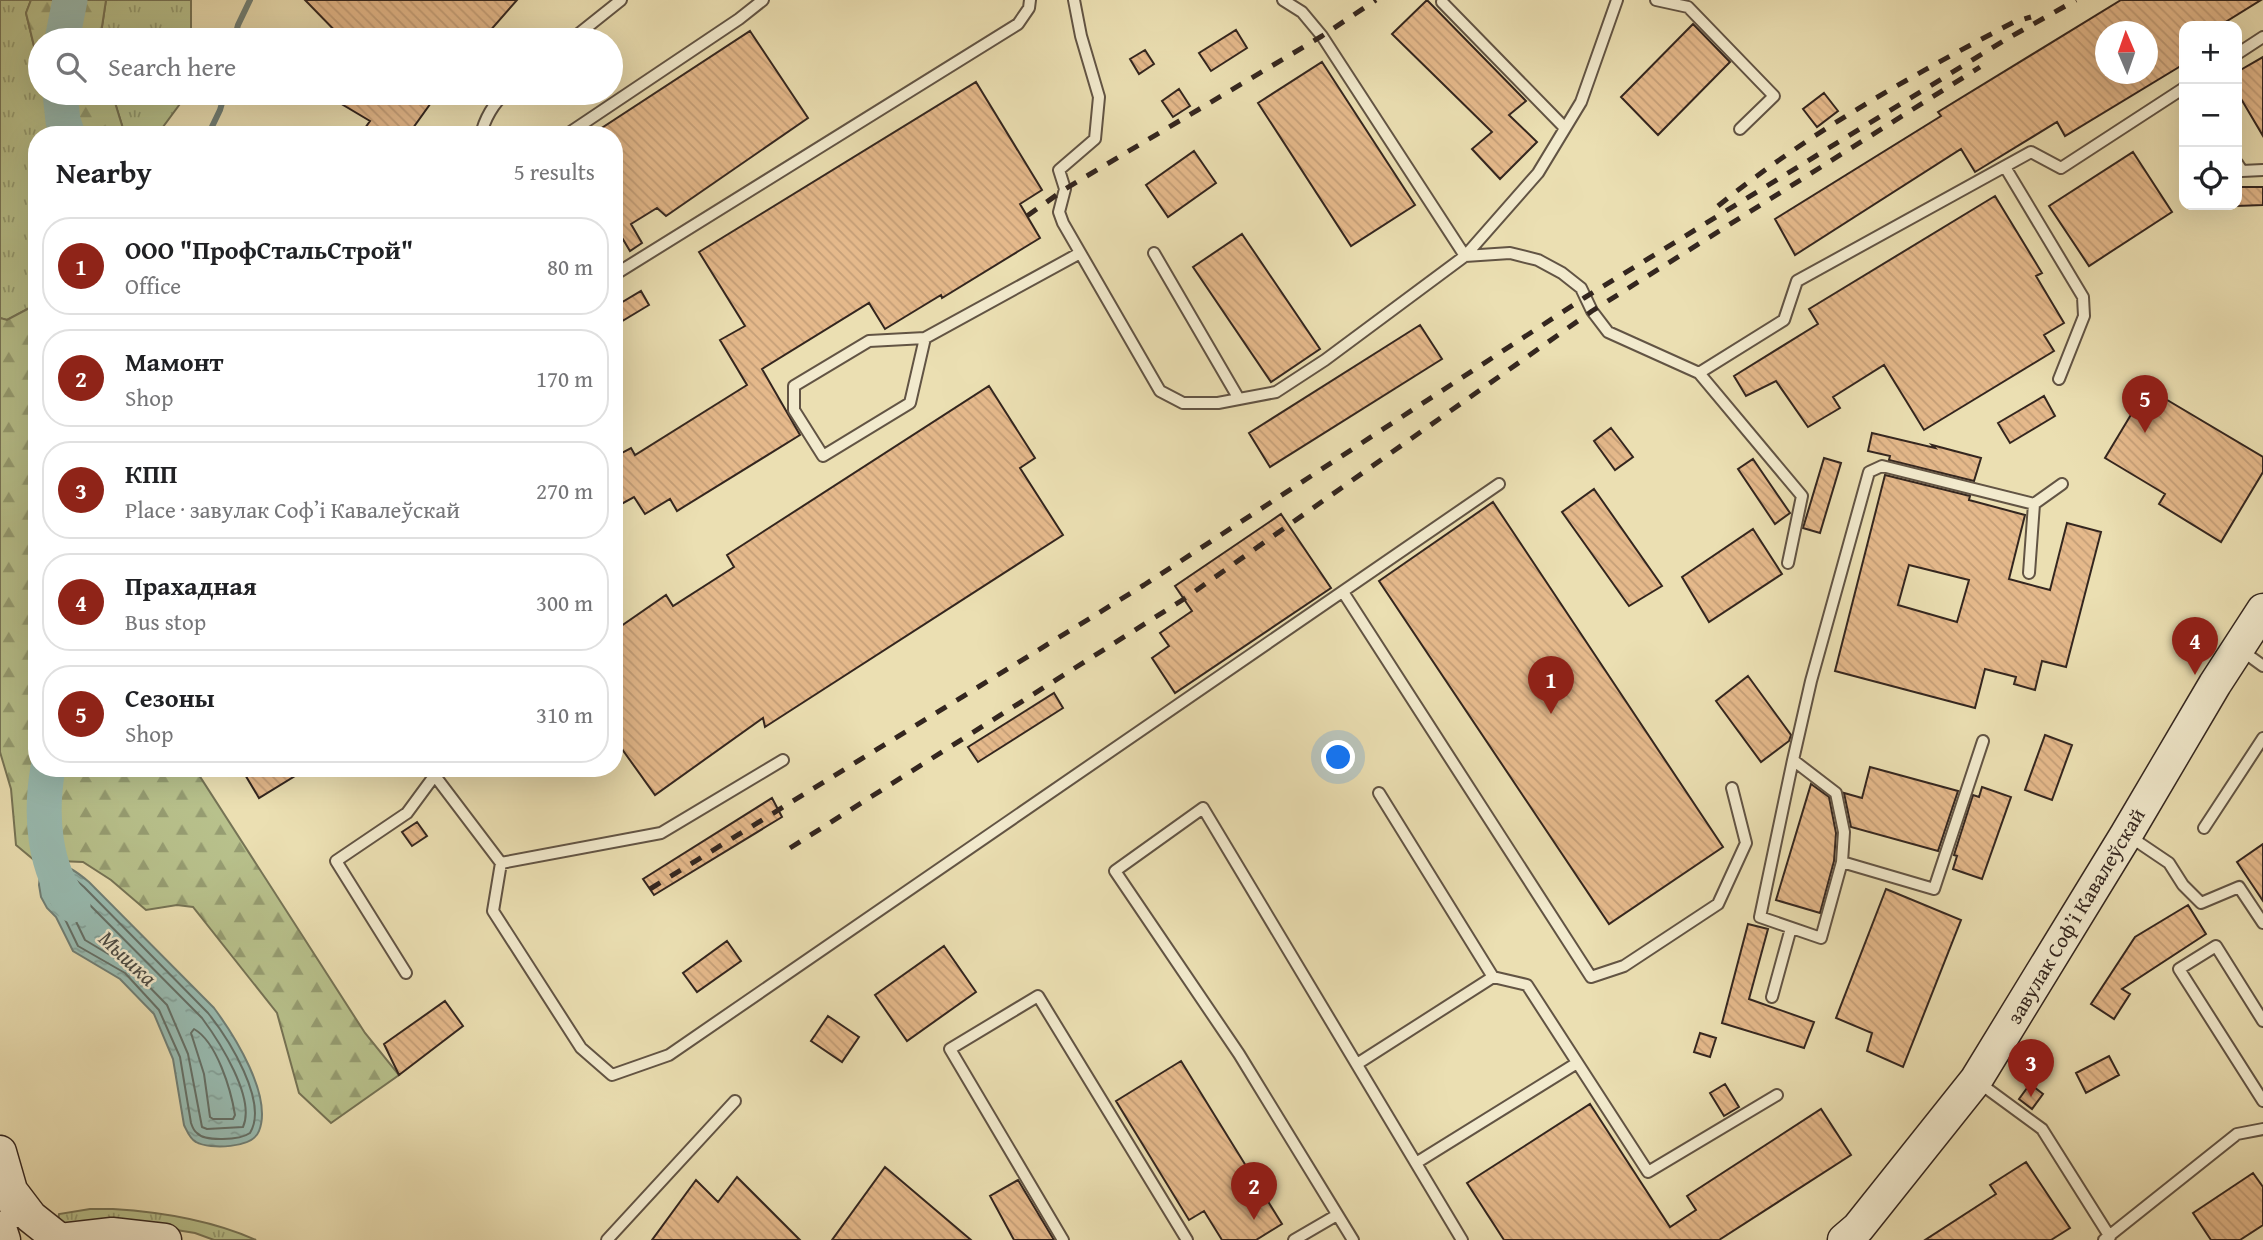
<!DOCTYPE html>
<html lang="en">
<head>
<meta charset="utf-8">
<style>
	body { margin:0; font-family:"Gentium Book Plus",serif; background:#f2f2f2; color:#202124 }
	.controls { position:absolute; right:21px; top:21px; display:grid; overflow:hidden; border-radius:14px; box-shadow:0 7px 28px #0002 }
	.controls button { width:63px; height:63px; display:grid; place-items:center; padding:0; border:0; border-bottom:2px solid #e0e0e0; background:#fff; color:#202124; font:35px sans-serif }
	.compass { position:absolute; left:2095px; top:21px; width:63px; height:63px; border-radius:50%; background:#fff; box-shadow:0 7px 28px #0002; rotate:358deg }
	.you { position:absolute; left:1339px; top:758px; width:24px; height:24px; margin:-18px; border:5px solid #fff; border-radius:50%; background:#1a73e8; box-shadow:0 0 0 10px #1a73e833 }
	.badge { display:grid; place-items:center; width:46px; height:46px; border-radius:50%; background:#8f2418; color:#fff; font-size:23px; font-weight:700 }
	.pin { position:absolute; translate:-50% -58px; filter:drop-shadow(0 2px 4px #0008) }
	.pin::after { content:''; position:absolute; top:37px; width:24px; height:21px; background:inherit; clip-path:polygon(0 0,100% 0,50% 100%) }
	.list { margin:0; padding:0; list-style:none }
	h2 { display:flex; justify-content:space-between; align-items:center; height:91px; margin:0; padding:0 28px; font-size:30px }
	h2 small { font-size:23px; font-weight:400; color:#757577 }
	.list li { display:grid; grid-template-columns:46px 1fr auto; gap:21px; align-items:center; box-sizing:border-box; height:98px; margin:0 14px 14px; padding:0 14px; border:2px solid #e0e0e0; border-radius:28px }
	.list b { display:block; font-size:26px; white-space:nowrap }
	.list p { margin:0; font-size:23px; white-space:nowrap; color:#757577 }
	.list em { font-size:23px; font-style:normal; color:#757577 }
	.icon { flex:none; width:38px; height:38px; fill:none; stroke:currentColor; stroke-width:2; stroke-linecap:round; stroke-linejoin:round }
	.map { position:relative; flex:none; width:2263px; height:1240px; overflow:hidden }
	.search { position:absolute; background:#fff; box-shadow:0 7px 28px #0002; left:28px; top:28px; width:595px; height:77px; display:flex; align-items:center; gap:18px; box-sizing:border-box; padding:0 24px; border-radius:38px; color:#757577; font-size:26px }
	.panel { position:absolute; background:#fff; box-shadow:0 7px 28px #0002; left:28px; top:126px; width:595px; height:651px; border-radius:28px }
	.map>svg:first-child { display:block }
</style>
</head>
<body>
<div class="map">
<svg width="2263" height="1240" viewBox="0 0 2263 1240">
	<defs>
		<pattern id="grass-tufts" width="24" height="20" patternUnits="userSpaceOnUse" patternTransform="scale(1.75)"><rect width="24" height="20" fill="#b8c18c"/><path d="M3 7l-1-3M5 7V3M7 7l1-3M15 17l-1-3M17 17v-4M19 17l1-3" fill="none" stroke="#969d72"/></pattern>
		<pattern id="forest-firs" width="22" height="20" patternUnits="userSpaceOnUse" patternTransform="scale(1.75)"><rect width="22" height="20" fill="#b8c18c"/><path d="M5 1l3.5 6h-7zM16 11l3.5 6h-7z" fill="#969d72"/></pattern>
		<pattern id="water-ripples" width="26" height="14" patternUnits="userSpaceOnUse" patternTransform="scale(1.75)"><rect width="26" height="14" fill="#99bcb2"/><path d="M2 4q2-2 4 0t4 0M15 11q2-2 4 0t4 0" fill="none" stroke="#84a199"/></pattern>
		<pattern id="building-back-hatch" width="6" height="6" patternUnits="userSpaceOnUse" patternTransform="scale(1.75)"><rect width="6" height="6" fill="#e5b98b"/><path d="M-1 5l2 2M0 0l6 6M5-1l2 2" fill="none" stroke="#c59f78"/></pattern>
	</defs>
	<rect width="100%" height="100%" fill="#ebdfb2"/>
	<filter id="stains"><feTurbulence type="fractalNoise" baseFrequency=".00286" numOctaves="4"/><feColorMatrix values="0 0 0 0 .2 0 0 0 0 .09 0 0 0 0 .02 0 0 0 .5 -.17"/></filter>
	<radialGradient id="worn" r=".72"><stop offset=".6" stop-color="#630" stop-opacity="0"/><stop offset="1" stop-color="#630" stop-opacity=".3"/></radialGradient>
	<!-- grass -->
	<path fill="url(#grass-tufts)" stroke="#767456" stroke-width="2" d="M0 0H31L26 13 40 71V93H45L50 135H37V304L7 320 0 318Z
		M106 0H191V40H100Z
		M112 93H188L157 135H125Z
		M113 1209C162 1212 211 1220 256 1240H214L195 1233 164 1228 64 1225 58 1221 59 1214 90 1209Z"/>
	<!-- forest -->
	<path fill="url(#forest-firs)" stroke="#767456" stroke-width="2" d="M31 0H106L100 40H40V71L26 13Z
		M45 93H112L125 135H50Z
		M37 304V768H201L199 775 365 1033 399 1075 331 1123 299 1093 277 1013 193 907 177 905 146 910 111 880 83 862 34 860 16 845 11 789 0 752V318L7 320Z"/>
	<!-- water -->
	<path fill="url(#water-ripples)" stroke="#718077" stroke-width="2" d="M51 864C67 864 77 872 89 882L214 1008C234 1035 273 1096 259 1131 253 1148 210 1150 196 1142 190 1139 187 1131 184 1125L173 1059 154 1014 120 979 73 951 56 917 47 908 41 897 39 885 40 875Z"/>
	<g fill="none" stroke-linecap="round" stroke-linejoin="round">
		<!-- shore -->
		<path stroke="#667168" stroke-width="2" d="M54 871C66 871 75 879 84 887L208 1013C228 1038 269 1102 250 1133 240 1140 205 1142 197 1133 194 1131 192 1126 191 1123L180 1057 159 1010 125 973 78 946 62 913 52 904 48 895 46 878Z
			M57 880 66 884 78 893 202 1018C219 1041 256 1098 243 1127L207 1129 202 1127 188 1054 167 1005 130 967 85 940 70 909 59 898 55 884Z
			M194 1029C217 1042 231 1090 235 1115L233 1119H213L210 1117 204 1074 191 1033Z"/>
		<!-- stream -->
		<path stroke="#718077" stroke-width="6" d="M234 40 238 25 250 0
			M208 135 220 110 225 93"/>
		<!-- river -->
		<path stroke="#99bcb2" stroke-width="35" d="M62 40 70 0
			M60 93 63 121 68 135
			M48 768C40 813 43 869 73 905"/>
	</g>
	<!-- building -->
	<path fill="url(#building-back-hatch)" stroke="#34261f" stroke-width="2" fill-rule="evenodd" d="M305 0H517L482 40H344Z
		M1427 0 1526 101 1509 115 1537 142 1500 179 1472 149 1492 132 1392 34Z
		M2121 0H2261L2219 26H2184V64L2065 136 2057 122 1975 172 1961 149 1795 255 1775 219 1941 116 1938 112ZM2105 32H2147V74H2105Z
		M1693 24 1730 62 1658 135 1621 97Z
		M1236 30 1247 48 1211 71 1199 53Z
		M750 31 808 118 666 216 657 208 631 224 642 243 630 251 618 231 614 233V135H591Z
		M1145 50 1154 64 1139 74 1130 59Z
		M2263 57V136L2237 92V72Z
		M1322 62 1415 205 1351 246 1258 103Z
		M976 82 1042 190 1020 204 1040 238 942 298 941 295 885 329 869 303 762 369 800 435 677 511 670 499 645 514 634 497 614 508V457L631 448 635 455 747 385 720 340 745 326 699 252Z
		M1179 89 1190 106 1173 117 1162 101Z
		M323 93H438L408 135H360L370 121Z
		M1824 93 1838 111 1817 127 1803 109Z
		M1194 151 1216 183 1168 217 1146 185Z
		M2133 152 2172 212 2089 266 2049 206Z
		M2237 187H2263V205L2237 206Z
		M1995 196 2042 273 2036 276 2064 323 2044 335 2054 351 1924 430 1884 365 1833 397 1840 408 1808 427 1776 381 1746 396 1734 376 1818 324 1809 309Z
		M1242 234 1320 349 1271 382 1193 267Z
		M641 291 649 305 614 326V307Z
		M1420 325 1442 359 1270 467 1249 433Z
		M989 386 1035 458 1020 468 1063 535 765 727 763 718 655 795 614 738V631L666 595 673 606 734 567 727 555Z
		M2147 388 2263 457V472L2221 542 2159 504 2165 494 2105 458Z
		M2044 396 2055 416 2010 443 1998 423Z
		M1611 428 1633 457 1615 470 1594 441Z
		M1872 433 1935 448 1932 445 1981 458 1974 481 1889 460 1890 456 1868 451Z
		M1824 458 1841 463 1820 533 1803 528Z
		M1753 459 1790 513 1775 524 1738 469Z
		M1885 475 1970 496 1969 500 2025 515 2009 579 2050 590 2067 523 2101 532 2066 667 2042 661 2035 690 2014 684 2016 677 1985 669 1975 708 1835 671ZM1909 565 1969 580 1957 622 1898 605Z
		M1594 489 1662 586 1629 606 1562 512Z
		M1493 502 1723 847 1609 924 1379 581Z
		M1281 514 1331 588 1175 693 1152 658 1169 646 1160 633 1192 611 1175 586Z
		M1753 529 1782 574 1709 622 1682 577Z
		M1748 676 1791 735 1789 741 1761 762 1716 701Z
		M1054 693 1063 708 978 762 968 747Z
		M2045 735 2072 745 2052 800 2025 790Z
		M1870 767 1958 791 1938 851 1851 827 1844 793 1862 798Z
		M241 768H308L259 798Z
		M1811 784 1829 797 1836 833 1834 861 1820 913 1776 900Z
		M1982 787 2011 797 1982 879 1953 869 1957 856 1954 855 1973 795 1979 797Z
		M772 798 782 817 654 895 643 879Z
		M417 822 427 836 412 846 402 832Z
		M2263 844V901L2237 862Z
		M1886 889 1961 920 1903 1067 1867 1051 1872 1033 1836 1018Z
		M2188 905 2206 934 2122 989 2130 994 2114 1019 2091 1004 2135 937Z
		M1748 924 1768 929 1749 999 1814 1022 1804 1048 1722 1023Z
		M727 941 741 961 697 992 683 973Z
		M944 946 976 992 907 1041 875 995Z
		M445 1001 463 1026 399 1075 384 1044Z
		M828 1016 859 1037 842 1062 811 1041Z
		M1700 1033 1716 1038 1710 1057 1694 1052Z
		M2109 1056 2119 1075 2086 1093 2076 1073Z
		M1181 1061 1282 1224 1256 1240H1222L1204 1211 1189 1220 1116 1101Z
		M1725 1084 1739 1107 1724 1116 1710 1093Z
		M2030 1084 2043 1094 2032 1109 2019 1099Z
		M1590 1104 1670 1227 1696 1210 1687 1196 1821 1109 1851 1155 1719 1240H1504L1467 1183Z
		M2026 1162 2070 1228 2051 1240H1925L1996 1194 1990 1185Z
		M885 1167 971 1240H832Z
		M2253 1173 2263 1187V1225L2240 1240H2211L2193 1213Z
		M737 1177 800 1240H652L696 1180 718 1202Z
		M1018 1180 1054 1240H1014L990 1196Z"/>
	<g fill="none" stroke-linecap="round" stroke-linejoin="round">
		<defs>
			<path id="lane" d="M1074 0 1081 36 1099 97 1095 139 1059 170 1065 189 1059 212 1063 223 1160 391 1183 403H1218L1276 392 1325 360 1465 256 1538 173 1581 102 1617 0
				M1283 0 1302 12 1322 36 1465 256
				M1656 0 1688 7 1774 96 1740 129
				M1442 2 1565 128
				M571 40 621 0
				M2237 54 2263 37
				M481 135C484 120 494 102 506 93
				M566 135 739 19 763 0
				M2237 163 2242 171 2263 170
				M2005 167 2083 297 2084 316 2059 379
				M1154 253 1239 399
				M1465 256 1510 253 1538 260 1562 273 1581 288 1592 311 1608 332 1699 373 1802 496 1788 563
				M614 275 1018 24 1029 8 1030 0
				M925 338 910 403 823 456 794 410V386L869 341 925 338 1080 253
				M1699 373 1784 320 1797 281 2031 152 2061 168 2184 88
				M2029 573 2034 504 2062 484
				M1343 592 1591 977 1624 966 1718 904 1746 843 1732 788
				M2241 650 2263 666
				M1793 760 1760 917 1821 938 1842 862 1844 832 1836 793 1793 760 1811 681 1869 472 1882 466 2034 504
				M429 768 501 863 661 833 783 760
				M1379 793 1493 977
				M2204 828 2263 738
				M2129 836 2169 863 2183 885 2201 903 2239 887 2263 923
				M1842 862 1934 889 1983 741
				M501 863 493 911 581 1048 612 1075 669 1055 1499 484
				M406 973 336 861 407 813 435 775
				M1772 997 1791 928
				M2263 1021 2216 946 2179 969 2263 1101
				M1357 1064 1493 977 1527 985 1648 1172 1777 1095
				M1978 1082 2042 1129 2110 1237
				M1416 1163 1577 1063
				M607 1240 735 1101
				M1063 1240 950 1049 1038 996 1187 1240
				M1294 1240 1337 1215
				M1353 1240 1239 1054 1115 871 1203 808 1462 1240
				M2104 1240 2237 1134 2263 1129"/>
			<path id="secondary" d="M0 1152 17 1211
				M12 1192 31 1217 60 1240 112 1234 165 1240
				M0 1228 4 1240
				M1844 1240 1858 1228 1976 1080 2126 835 2215 684 2263 610"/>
		</defs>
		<!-- lane casing -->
		<use href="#lane" stroke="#625444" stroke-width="14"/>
		<!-- secondary casing -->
		<use href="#secondary" stroke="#34261f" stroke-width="35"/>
		<!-- lane -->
		<use href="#lane" stroke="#f2eacd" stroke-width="10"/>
		<!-- secondary -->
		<use href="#secondary" stroke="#f2eacd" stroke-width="32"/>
		<!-- rail -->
		<path stroke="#34261f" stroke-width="5" stroke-dasharray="12 12" stroke-linecap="butt" d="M1718 206C1808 133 1911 76 2014 22L2031 17
			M1027 216 1065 189 1322 36 1376 0
			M790 848 1184 599 1592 311 1980 67
			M650 889 1144 585 1584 298 2005 40 2076 0"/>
	</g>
	<g text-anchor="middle" stroke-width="5" stroke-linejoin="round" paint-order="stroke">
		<!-- street labels -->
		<g font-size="21" fill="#34261f" stroke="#f2eacd">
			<text transform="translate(2076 916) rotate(-59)" y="7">завулак Софʼі Кавалеўскай</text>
		</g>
		<!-- water labels -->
		<g font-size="23" font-style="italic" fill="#4d4c44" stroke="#f2eacd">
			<text transform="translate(128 958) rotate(43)" y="8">Мышка</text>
		</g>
	</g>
	<rect width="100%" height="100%" filter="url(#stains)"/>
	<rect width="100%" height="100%" fill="url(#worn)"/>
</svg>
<div class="controls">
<button>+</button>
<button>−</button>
<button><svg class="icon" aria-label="locate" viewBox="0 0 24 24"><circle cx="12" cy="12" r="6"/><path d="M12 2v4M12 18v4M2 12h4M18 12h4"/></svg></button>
</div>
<svg class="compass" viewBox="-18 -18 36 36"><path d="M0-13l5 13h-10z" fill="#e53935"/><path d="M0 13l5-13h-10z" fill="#757577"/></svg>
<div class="you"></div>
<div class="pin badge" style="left:1551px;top:714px">1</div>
<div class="pin badge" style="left:1254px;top:1220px">2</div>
<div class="pin badge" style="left:2031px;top:1097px">3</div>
<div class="pin badge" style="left:2195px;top:675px">4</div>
<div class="pin badge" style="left:2145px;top:433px">5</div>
<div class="search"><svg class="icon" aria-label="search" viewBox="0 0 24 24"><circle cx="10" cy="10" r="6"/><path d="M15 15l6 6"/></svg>Search here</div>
<section class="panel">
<h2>Nearby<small>5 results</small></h2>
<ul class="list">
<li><span class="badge">1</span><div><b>ООО &quot;ПрофСтальСтрой&quot;</b><p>Office</p></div><em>80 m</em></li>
<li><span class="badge">2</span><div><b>Мамонт</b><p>Shop</p></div><em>170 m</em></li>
<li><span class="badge">3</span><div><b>КПП</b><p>Place · завулак Софʼі Кавалеўскай</p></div><em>270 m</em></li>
<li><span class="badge">4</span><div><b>Прахадная</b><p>Bus stop</p></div><em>300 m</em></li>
<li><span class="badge">5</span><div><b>Сезоны</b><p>Shop</p></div><em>310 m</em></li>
</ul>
</section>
</div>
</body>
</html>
